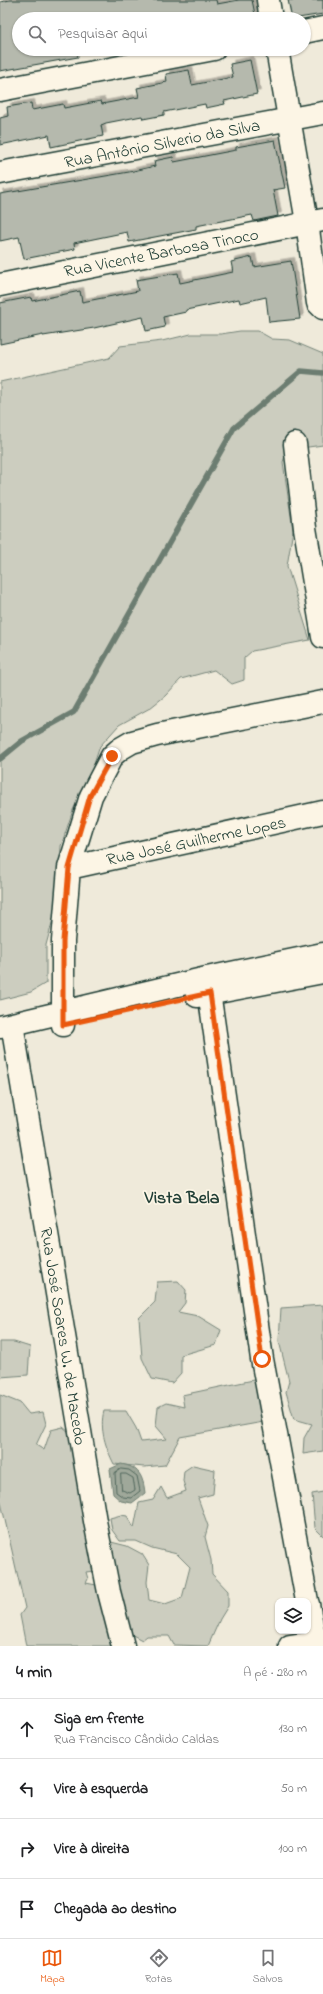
<!DOCTYPE html>
<html lang="pt">
<head>
<meta charset="utf-8">
<style>
	body { margin:0; font-family:"Indie Flower",sans-serif; background:#f6f6f6; color:#202124 }
	.controls { position:absolute; right:12px; bottom:12px; display:grid; overflow:hidden; border-radius:8px; box-shadow:0 1px 3px #0004 }
	.controls button { width:36px; height:36px; display:grid; place-items:center; padding:0; border:0; border-bottom:1px solid #e0e0e0; background:#fff; color:#202124; font:20px sans-serif }
	.stop { position:absolute; width:12px; height:12px; margin:-9px; border:3px solid #ea580c; border-radius:50%; background:#fff }
	.stop.end { background:#ea580c; border-color:#fff; box-shadow:0 1px 4px #0008 }
	.list { margin:0; padding:0; list-style:none }
	h2 { display:flex; justify-content:space-between; align-items:center; height:52px; margin:0; padding:0 16px; font-size:17px }
	h2 small { font-size:13px; font-weight:400; color:#757577 }
	.list li { display:grid; grid-template-columns:26px 1fr auto; gap:12px; align-items:center; box-sizing:border-box; height:60px; padding:0 16px; border-top:1px solid #e0e0e0 }
	.list b { display:block; font-size:15px; white-space:nowrap }
	.list p { margin:0; font-size:13px; white-space:nowrap; color:#757577 }
	.list em { font-size:13px; font-style:normal; color:#757577 }
	.icon { flex:none; width:22px; height:22px; fill:none; stroke:currentColor; stroke-width:2; stroke-linecap:round; stroke-linejoin:round }
	.map { position:relative; flex:none; width:323px; height:1646px; overflow:hidden }
	.search { position:absolute; background:#fff; box-shadow:0 1px 3px #0004; left:12px; right:12px; top:12px; height:44px; display:flex; align-items:center; gap:10px; box-sizing:border-box; padding:0 14px; border-radius:22px; color:#757577; font-size:15px }
	.sheet { height:292px; background:#fff }
	nav { display:flex; justify-content:space-around; align-items:center; box-sizing:border-box; height:56px; border-top:1px solid #e0e0e0; background:#fff; font-size:11px; color:#757577 }
	nav a { display:grid; justify-items:center; gap:2px }
	nav .on { color:#ea580c }
	.map>svg:first-child { display:block }
</style>
</head>
<body>
<div class="map">
<svg width="323" height="1646" viewBox="0 0 323 1646">
	<defs>
		<filter id="shadow"><feDropShadow dx="3.5" dy="-3.5" stdDeviation="0" flood-color="#0004"/></filter>
	</defs>
	<rect width="100%" height="100%" fill="#efeada"/>
	<filter id="ink" filterUnits="userSpaceOnUse"><feTurbulence type="fractalNoise" baseFrequency=".025" numOctaves="2"/><feDisplacementMap in="SourceGraphic" scale="8" xChannelSelector="R" yChannelSelector="G"/><feConvolveMatrix kernelMatrix="1 2 1 2 8 2 1 2 1" color-interpolation-filters="sRGB"/></filter>
	<g filter="url(#ink)">
		<!-- green -->
		<path fill="#cccdbf" stroke="#76857a" d="M240 331H258L272 339 290 340 323 354V445L301 448 286 453 283 462 293 530 287 566 310 640 252 651 244 658V680L232 684 214 670 181 679 165 696 150 708 119 725 100 746 91 773 73 810 61 846 58 901 46 945V983L31 992 0 1000V382L109 358 120 346 162 341 191 334H221Z
			M178 1281 186 1290 185 1303 178 1312 198 1316 221 1330 216 1345 181 1355V1373L172 1383 152 1379 142 1358 139 1318 155 1302 157 1282Z
			M323 1305V1451L303 1454 304 1438 312 1424 294 1419 286 1392 289 1381 279 1341 281 1308Z
			M0 1342H14L30 1347 28 1375 0 1377Z
			M258 1379 269 1421 180 1437 165 1465 144 1467 114 1464C106 1448 99 1429 104 1411H126L136 1428 141 1442 167 1439 156 1426 158 1407 166 1403 184 1407 182 1395Z
			M0 1395 20 1403 29 1414 43 1412 46 1424 36 1445 44 1450 51 1430 63 1427 75 1437 94 1571 86 1572 88 1579 86 1583 101 1586 111 1646H26L20 1615 25 1608 0 1498Z
			M193 1465 215 1470 213 1494 198 1498 208 1526 205 1537 211 1560 212 1574 228 1591V1606L220 1619 208 1646 174 1645 169 1636H147L142 1640 125 1631 111 1573 115 1562 108 1550 111 1542 127 1546 142 1554 149 1565 147 1582 149 1600 165 1604 182 1598 190 1567 177 1554 152 1548 136 1541H120L112 1530 110 1518 121 1515 127 1516 134 1528 139 1503 153 1500 161 1487 167 1498 186 1491 183 1481 184 1471Z
			M323 1492V1536L315 1528 312 1494Z"/>
		<!-- water -->
		<path fill="#9fa89a" stroke="#6c7d71" d="M121 1464C139 1467 143 1476 145 1493L132 1503 121 1501 113 1494 110 1469Z"/>
		<g fill="none" stroke-linecap="round" stroke-linejoin="round">
			<!-- shore -->
			<path stroke="#52685d" stroke-width="1" d="M121 1469 129 1470 137 1476 140 1491 131 1498 123 1497 116 1492 115 1473Z
				M121 1474H126L133 1478 135 1490 130 1493 122 1490Z"/>
			<!-- stream -->
			<path stroke="#6c7d71" stroke-width="5.5" d="M0 759 22 741 74 712 234 428 301 371 323 373"/>
		</g>
		<!-- building -->
		<path fill="#b5b9ad" stroke="#1f3d34" filter="url(#shadow)" d="M10 0H216L217 4 239 0H252L256 19H19V49H77L78 57 0 71V2Z
			M288 0H323V14L292 19Z
			M250 60 257 94 224 101 225 104 206 108 205 104 164 112V115L143 119 142 116 106 123 101 125 103 136 70 143 51 147 49 135 0 145V118L8 116 7 107 31 103 32 110 63 104 64 108 101 101 102 104 139 97 137 88 167 82 166 74 189 70 192 85 233 77 230 64Z
			M275 140 285 188 273 190 278 216 254 221 252 215 196 226V229L129 242 127 232 74 243 75 249 24 259 19 237 0 241V194L129 172 155 166 154 161 173 157 174 162 236 150V147Z
			M252 257 254 267 291 261 300 319 269 322 266 297 240 303 239 299 186 310V312L163 317 165 327 146 331 143 317 94 328 43 336V335L0 344V303L31 297 32 301 80 291 82 302 138 291 136 280 178 273 180 283 233 272 231 262Z"/>
		<g fill="none" stroke-linecap="round" stroke-linejoin="round">
			<defs>
				<path id="minor" d="M268 0 271 19
					M304 32 323 28
					M277 49 307 222 318 303 323 308
					M0 90 214 49
					M0 173 323 113
					M0 285 323 220
					M295 444 305 528 323 637
					M69 868 323 812
					M207 978 262 1359 307 1601
					M197 996 323 972
					M12 1024 95 1521 109 1592 123 1646
					M63 1025V941L69 868 91 796 112 756 120 749 132 742 157 735 323 702
					M0 1027 207 978 323 954
					M308 1604 316 1646
					M290 1646 315 1642"/>
			</defs>
			<!-- minor casing -->
			<use href="#minor" stroke="#1f3d34" stroke-width="25"/>
			<!-- minor -->
			<use href="#minor" stroke="#fcf5e5" stroke-width="22"/>
		</g>
	</g>
	<g fill="none" stroke-linecap="round" stroke-linejoin="round" filter="url(#ink)">
		<!-- route -->
		<path stroke="#ea580c" stroke-width="5" d="M112 756 90 796 69 868 63 941V1025L210 993 262 1359"/>
	</g>
	<g text-anchor="middle" stroke-width="3.5" stroke-linejoin="round" paint-order="stroke">
		<!-- street labels -->
		<g font-size="17" fill="#1f3d34" stroke="#fcf5e5">
			<text transform="translate(162 143) rotate(-11)" y="6">Rua Antônio Silverio da Silva</text>
			<text transform="translate(161 252) rotate(-11)" y="6">Rua Vicente Barbosa Tinoco</text>
			<text transform="translate(196 840) rotate(-12)" y="6">Rua José Guilherme Lopes</text>
			<text transform="translate(64 1336) rotate(81)" y="6">Rua José Soares W. de Macedo</text>
		</g>
		<!-- neighbourhood labels -->
		<g font-size="18" font-weight="bold" fill="#1f3d34" stroke="#fcf5e5">
			<text x="182" y="1203">Vista Bela</text>
		</g>
	</g>
</svg>
<div class="controls">
<button><svg class="icon" aria-label="layers" viewBox="0 0 24 24"><path d="M12 4l9 5-9 5-9-5zM3 14l9 5 9-5"/></svg></button>
</div>
<div class="stop" style="left:262px;top:1359px"></div>
<div class="stop end" style="left:112px;top:756px"></div>
<div class="search"><svg class="icon" aria-label="search" viewBox="0 0 24 24"><circle cx="10" cy="10" r="6"/><path d="M15 15l6 6"/></svg>Pesquisar aqui</div>
</div>
<section class="sheet">
<h2>4 min<small>A pé · 280 m</small></h2>
<ul class="list">
<li><svg class="icon" aria-label="ahead" viewBox="0 0 24 24"><path d="M12 20V5M6 11l6-6 6 6"/></svg><div><b>Siga em frente</b><p>Rua Francisco Cândido Caldas</p></div><em>130 m</em></li>
<li><svg class="icon" aria-label="left" viewBox="0 0 24 24"><path d="M17 20v-9H6M10 6l-5 5 5 5"/></svg><div><b>Vire à esquerda</b></div><em>50 m</em></li>
<li><svg class="icon" aria-label="right" viewBox="0 0 24 24"><path d="M7 20v-9h11M14 6l5 5-5 5"/></svg><div><b>Vire à direita</b></div><em>100 m</em></li>
<li><svg class="icon" aria-label="arrive" viewBox="0 0 24 24"><path d="M6 21V4h12l-3 4 3 4H6"/></svg><div><b>Chegada ao destino</b></div></li>
</ul>
</section>
<nav>
<a class="on"><svg class="icon" aria-label="map" viewBox="0 0 24 24"><path d="M3 6l6-2 6 2 6-2v14l-6 2-6-2-6 2zM9 4v14M15 6v14"/></svg>Mapa</a>
<a><svg class="icon" aria-label="directions" viewBox="0 0 24 24"><path d="M12 3l9 9-9 9-9-9zM9 14v-3h6M13 9l2 2-2 2"/></svg>Rotas</a>
<a><svg class="icon" aria-label="saved" viewBox="0 0 24 24"><path d="M7 4h10v16l-5-4-5 4z"/></svg>Salvos</a>
</nav>
</body>
</html>
